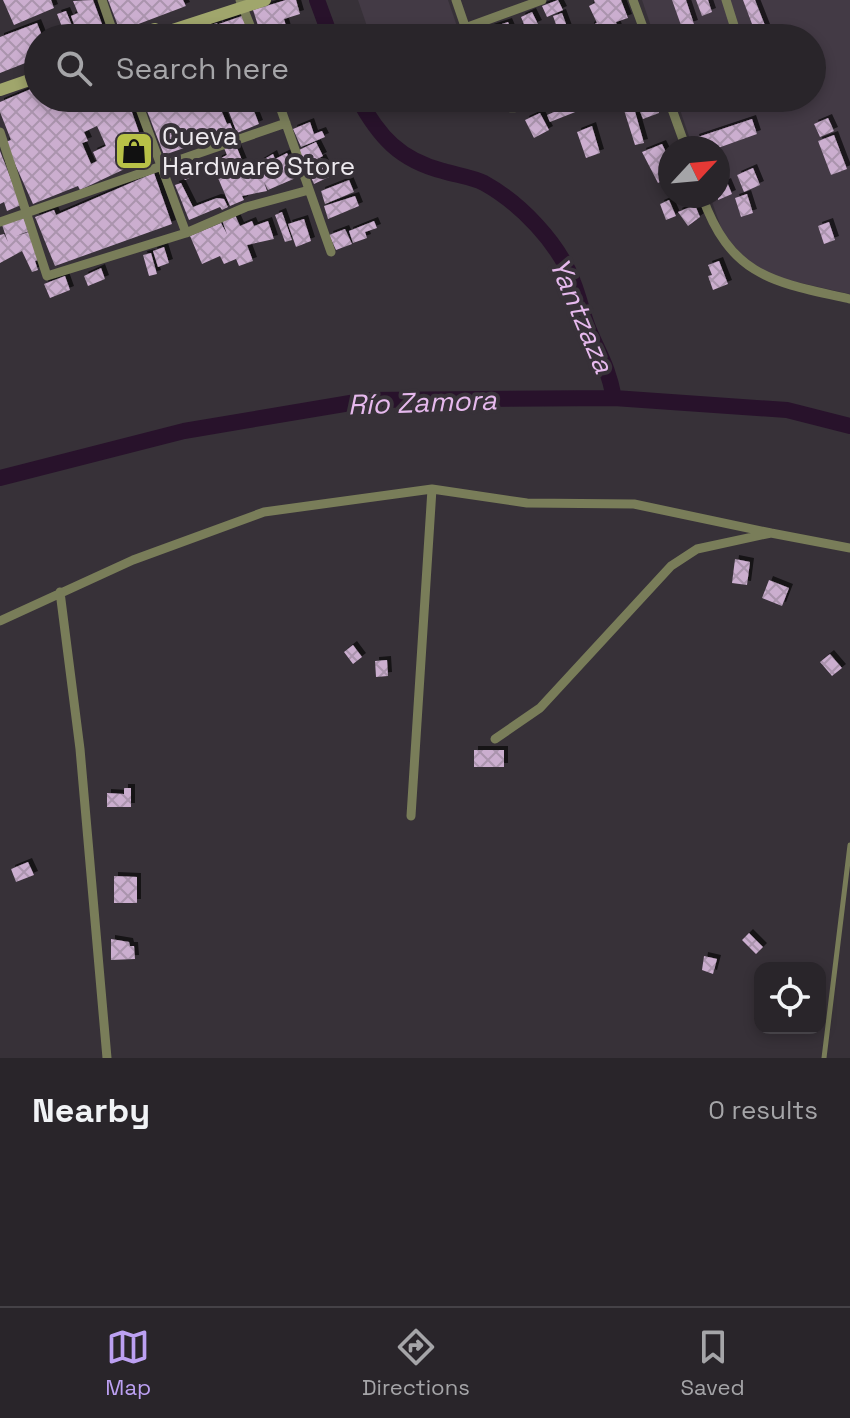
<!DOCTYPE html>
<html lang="en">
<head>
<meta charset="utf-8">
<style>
	body { margin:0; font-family:"Space Grotesk",sans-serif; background:#353136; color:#f1f3f6 }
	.controls { position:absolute; right:24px; bottom:24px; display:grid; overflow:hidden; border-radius:16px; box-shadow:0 4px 12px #0003 }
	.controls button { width:72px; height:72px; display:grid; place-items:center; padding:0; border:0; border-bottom:2px solid #454247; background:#29252a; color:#f1f3f6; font:40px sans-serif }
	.compass { position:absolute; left:658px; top:136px; width:72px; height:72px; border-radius:50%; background:#29252a; box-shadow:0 4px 12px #0003; rotate:64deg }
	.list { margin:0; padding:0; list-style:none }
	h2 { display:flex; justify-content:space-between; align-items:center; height:104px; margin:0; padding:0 32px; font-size:34px }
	h2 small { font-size:26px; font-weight:400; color:#a5a5a8 }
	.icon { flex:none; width:44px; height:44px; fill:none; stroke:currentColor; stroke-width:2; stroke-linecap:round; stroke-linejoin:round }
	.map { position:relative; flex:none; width:850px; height:1058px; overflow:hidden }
	.search { position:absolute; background:#29252a; box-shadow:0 4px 12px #0003; left:24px; right:24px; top:24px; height:88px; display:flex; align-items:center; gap:20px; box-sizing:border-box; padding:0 28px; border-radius:44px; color:#a5a5a8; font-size:30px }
	.sheet { height:248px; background:#29252a }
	nav { display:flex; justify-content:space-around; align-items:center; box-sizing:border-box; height:112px; border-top:2px solid #454247; background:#29252a; font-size:22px; color:#a5a5a8 }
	nav a { display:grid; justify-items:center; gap:4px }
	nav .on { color:#bca0f2 }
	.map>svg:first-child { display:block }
</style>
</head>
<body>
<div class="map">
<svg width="850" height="1058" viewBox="0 0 850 1058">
	<defs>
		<pattern id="building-cross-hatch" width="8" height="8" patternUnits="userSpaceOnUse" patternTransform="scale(2)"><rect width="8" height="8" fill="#cbaecf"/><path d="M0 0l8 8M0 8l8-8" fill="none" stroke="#aa94ad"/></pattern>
		<filter id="shadow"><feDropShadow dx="4" dy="-4" stdDeviation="0" flood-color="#0009"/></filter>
	</defs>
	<rect width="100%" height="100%" fill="#373138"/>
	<!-- built -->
	<path fill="#433a45" d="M358 0H448L461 38H371Z
		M642 0H850V294L774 277 750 264 723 233 710 196H718V148H693L676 98H812V38H655Z"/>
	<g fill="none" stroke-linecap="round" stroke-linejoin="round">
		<!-- river -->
		<path stroke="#28122b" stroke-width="16" d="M317 0 331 38
			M358 98C379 137 400 160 443 171 456 175 472 177 484 183 520 203 559 243 573 282 580 299 583 318 591 335 602 359 609 371 614 398
			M0 478 184 431 368 400 614 398 787 410 850 426"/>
	</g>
	<!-- building -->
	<path fill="url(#building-cross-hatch)" fill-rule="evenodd" filter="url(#shadow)" d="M3 0H51L54 8 14 25Z
		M93 0 105 32 79 38 71 16 78 13 73 1Z
		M108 0H183L186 6 120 31Z
		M286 0H296L300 14 284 19 288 33 262 38 253 10Z
		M558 0 563 10 547 17 542 6Z
		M594 0H621L628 18 616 22 618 29 612 31 609 24 598 29 601 38H594L590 26 597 23 589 6 595 3Z
		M672 0H686L694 24 682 28Z
		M696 0H708L712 12 702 16Z
		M743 0H755L766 28 755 32Z
		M66 11 77 38H60L56 29 62 27 57 14Z
		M532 12 538 24 526 29 521 17Z
		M562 13 569 32 560 36 553 16Z
		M242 16 251 38H224L219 24Z
		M508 22 511 29 498 35 500 38H476L474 33Z
		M37 23 43 38H38V58L0 73V37Z
		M217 23 222 38H190L188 33Z
		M523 25 528 34 532 29 536 38H516L512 31Z
		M38 86V98H127L148 158 80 190 78 186 33 204 5 142 11 140 0 112V102ZM97 126 106 146 93 152 97 161 91 164 82 143 88 141 84 132Z
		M142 98H216L227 124 230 123 235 135 223 140 221 135 164 155Z
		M249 98 259 124 237 133 227 107Z
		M702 98H721L726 109 707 112Z
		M585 99 588 107 550 122 547 115Z
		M655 103 659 113 643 119 639 109Z
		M634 108 644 143 635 145 624 110Z
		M540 113 549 130 534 138 525 120Z
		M828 118 834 131 820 137 814 124Z
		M752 119 757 134 718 148H698L695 138Z
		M310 122 314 134 322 131 325 137 301 147 293 129Z
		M592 126 600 153 586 158 577 132Z
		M834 135 847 169 831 175 818 141Z
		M316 142 323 156 313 161 322 158 331 176 314 184 299 150Z
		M235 143 246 170 273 154 275 159 287 153 298 177 268 190 264 182 267 191 242 196 244 200 230 206 218 178 233 172 229 164 218 168 215 161 227 155 224 148Z
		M662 144 666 152 670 150V187L666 179 658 183 642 152Z
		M0 151 21 205 7 211 4 202 0 204Z
		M198 164 202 173 185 180 181 171Z
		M753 168 760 185 744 192 737 175Z
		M154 173 172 224 55 266 35 217 54 210 56 215Z
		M349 180 354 192 325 204 321 191Z
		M727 182 732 194 718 200V186Z
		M181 183 193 207 217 198 224 199 228 207 222 210 220 207 189 220 175 185Z
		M747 194 753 213 741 217 735 198Z
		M355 196 359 206 328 219 324 206Z
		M669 200 676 216 666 220 660 204Z
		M695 205 700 217 688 226 678 212Z
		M282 212 292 240 285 242 275 215Z
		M235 215 240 226 252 221 254 226 268 221 274 239 247 245 253 261 239 266 236 259 224 264 220 256 202 264 190 236 221 223 227 234 222 220Z
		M23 217 29 231 16 236 29 232 38 260 35 261 38 270 32 272 22 251 0 263V235L4 234 8 242 2 225Z
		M304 219 311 241 296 247 288 224Z
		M374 221 377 228 365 232 367 238 353 243 349 231Z
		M829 222 835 240 824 244 818 226Z
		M345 229 352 244 336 250 329 235Z
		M164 247 169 263 158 267 153 251Z
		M151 253 157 274 149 276 143 255Z
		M719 261 728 284 713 290 708 276 712 275 708 265Z
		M101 268 105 279 88 286 84 276Z
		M65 276 70 290 50 298 44 284Z
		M735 559 750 562 747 585 732 583Z
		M769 580 789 588 782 606 762 598Z
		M353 645 362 657 353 664 344 652Z
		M830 654 842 668 832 676 820 662Z
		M387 660 388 676 376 677 375 661Z
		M474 750H504V767H474Z
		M124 788H131V807H107V793L124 794Z
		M28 862 34 875 16 882 11 869Z
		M114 876 137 877V903H114Z
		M749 933 763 947 756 954 742 940Z
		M111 939 129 942 130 946H134L135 959 111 960Z
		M704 956 717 959 713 974 702 970Z"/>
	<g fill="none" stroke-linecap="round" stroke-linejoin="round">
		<!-- lane -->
		<path stroke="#797d59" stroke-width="5" d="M824 1058 850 845"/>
		<!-- street -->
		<path stroke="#797d59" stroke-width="9" d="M102 0 115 38
			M240 0 255 38
			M456 0 469 38
			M633 0 647 38
			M726 0 738 38
			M465 28 542 0
			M136 98 186 233
			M277 98 331 252
			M493 98C508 116 527 105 546 98
			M668 98 686 148
			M0 132 47 276 186 233 246 207 309 190
			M702 196C731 277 773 282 850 299
			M0 222 286 123
			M60 592 80 749 107 1058
			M0 621 133 560 264 512 432 489
			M495 739 540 708 671 566 697 549 771 533 850 548
			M411 816 432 489 527 503 634 504 771 533"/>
		<!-- secondary -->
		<path stroke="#a0a66c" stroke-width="12" d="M127 38 155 29
			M148 38 265 0
			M0 90 38 77"/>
	</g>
	<!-- icons -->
	<defs>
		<symbol id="shop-square" viewBox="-11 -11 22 22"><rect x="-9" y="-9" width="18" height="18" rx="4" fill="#b8c147" stroke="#373138"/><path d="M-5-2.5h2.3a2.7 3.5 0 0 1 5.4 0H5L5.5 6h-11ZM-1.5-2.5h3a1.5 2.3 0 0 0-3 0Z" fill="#111"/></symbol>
	</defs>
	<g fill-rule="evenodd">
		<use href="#shop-square" x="112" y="129" width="44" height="44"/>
	</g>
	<g text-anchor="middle" stroke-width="8" stroke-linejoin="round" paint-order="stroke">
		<!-- poi labels -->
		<g font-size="26" fill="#eeeaef" stroke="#373138" text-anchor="start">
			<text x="162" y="145">Cueva<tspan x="162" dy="30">Hardware Store</tspan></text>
		</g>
		<!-- water labels -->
		<g font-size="28" font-style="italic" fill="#e6b9ed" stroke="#373138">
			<text transform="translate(582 315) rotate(67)" y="10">Yantzaza</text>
			<text transform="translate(422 402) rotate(-2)" y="10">Río Zamora</text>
		</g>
	</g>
</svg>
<div class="controls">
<button><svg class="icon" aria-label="locate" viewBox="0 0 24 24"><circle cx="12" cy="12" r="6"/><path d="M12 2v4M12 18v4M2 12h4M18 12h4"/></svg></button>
</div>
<svg class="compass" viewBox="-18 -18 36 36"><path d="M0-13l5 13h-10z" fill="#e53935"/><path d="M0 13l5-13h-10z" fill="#a5a5a8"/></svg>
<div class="search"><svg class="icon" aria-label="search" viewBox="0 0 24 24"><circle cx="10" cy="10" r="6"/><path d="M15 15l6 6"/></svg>Search here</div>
</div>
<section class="sheet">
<h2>Nearby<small>0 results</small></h2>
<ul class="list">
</ul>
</section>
<nav>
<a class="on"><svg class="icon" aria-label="map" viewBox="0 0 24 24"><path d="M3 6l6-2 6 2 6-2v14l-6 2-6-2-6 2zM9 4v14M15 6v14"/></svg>Map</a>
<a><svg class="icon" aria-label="directions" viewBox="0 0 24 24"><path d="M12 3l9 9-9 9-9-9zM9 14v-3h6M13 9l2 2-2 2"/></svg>Directions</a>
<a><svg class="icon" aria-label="saved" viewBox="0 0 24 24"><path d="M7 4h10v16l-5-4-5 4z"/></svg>Saved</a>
</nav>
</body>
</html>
